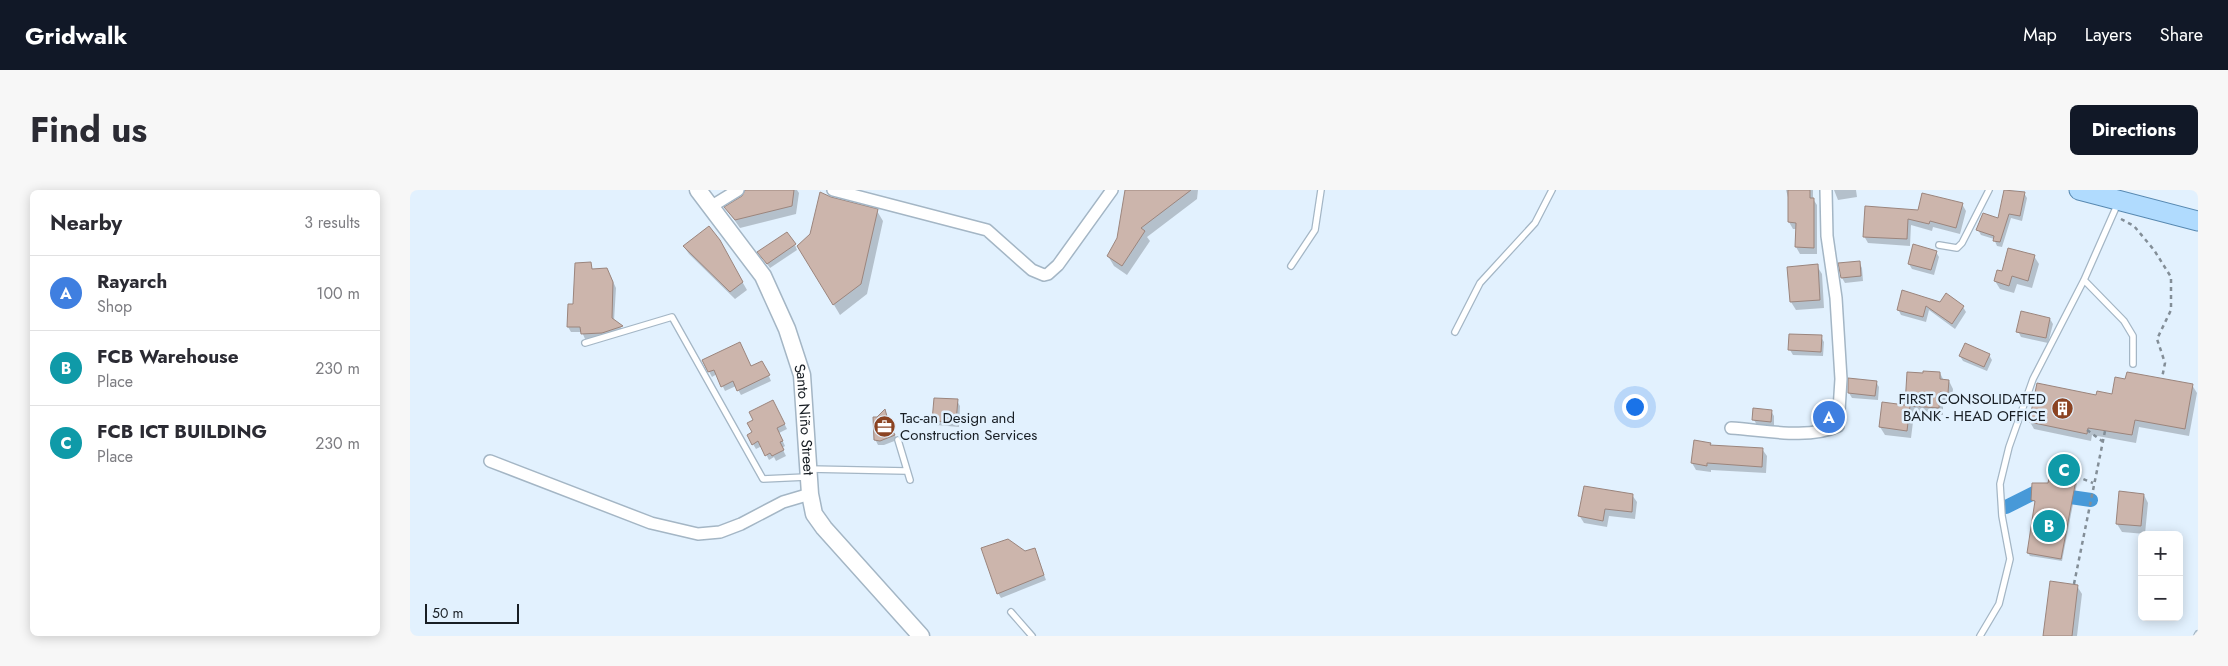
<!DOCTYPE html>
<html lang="en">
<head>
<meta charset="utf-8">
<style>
	body { margin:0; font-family:Jost,sans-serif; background:#f7f7f7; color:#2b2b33 }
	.controls { position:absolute; right:15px; bottom:15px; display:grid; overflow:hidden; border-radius:8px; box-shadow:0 2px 12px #0003 }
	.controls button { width:45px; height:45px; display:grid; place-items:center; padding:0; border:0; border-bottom:1px solid #e1e1e2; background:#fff; color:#2b2b33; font:25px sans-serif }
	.scale { position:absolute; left:15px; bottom:12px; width:94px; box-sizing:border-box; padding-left:5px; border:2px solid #181e24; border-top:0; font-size:14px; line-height:18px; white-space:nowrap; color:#181e24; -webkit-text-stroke:4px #e2f1fe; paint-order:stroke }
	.you { position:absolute; left:1224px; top:216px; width:18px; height:18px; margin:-12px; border:4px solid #fff; border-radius:50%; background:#1a73e8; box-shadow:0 0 0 8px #1a73e833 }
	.badge { display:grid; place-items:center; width:32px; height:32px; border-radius:50%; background:#111827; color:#fff; font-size:16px; font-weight:700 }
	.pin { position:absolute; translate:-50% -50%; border:2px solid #fff; box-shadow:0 1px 5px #0006 }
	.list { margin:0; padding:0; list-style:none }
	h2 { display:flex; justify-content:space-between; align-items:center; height:65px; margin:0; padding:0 20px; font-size:21px }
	h2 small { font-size:16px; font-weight:400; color:#7c7c81 }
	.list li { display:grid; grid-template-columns:32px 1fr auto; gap:15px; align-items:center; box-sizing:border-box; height:75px; padding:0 20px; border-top:1px solid #e1e1e2 }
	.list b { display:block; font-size:19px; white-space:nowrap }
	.list p { margin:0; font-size:16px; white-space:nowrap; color:#7c7c81 }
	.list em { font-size:16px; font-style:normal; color:#7c7c81 }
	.map { position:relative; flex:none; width:1788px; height:446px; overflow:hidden; border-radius:8px }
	header { display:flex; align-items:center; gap:30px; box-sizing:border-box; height:70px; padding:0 25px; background:#111827; color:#fff }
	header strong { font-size:24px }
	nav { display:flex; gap:28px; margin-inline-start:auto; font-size:18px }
	.intro { display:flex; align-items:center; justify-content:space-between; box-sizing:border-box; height:120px; padding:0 30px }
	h1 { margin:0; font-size:35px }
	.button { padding:12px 22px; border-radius:8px; background:#111827; color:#fff; font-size:18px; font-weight:700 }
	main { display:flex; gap:30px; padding:0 30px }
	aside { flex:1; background:#fff; border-radius:8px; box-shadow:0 2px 12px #0003 }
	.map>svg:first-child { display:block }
</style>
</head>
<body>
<header>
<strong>Gridwalk</strong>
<nav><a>Map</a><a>Layers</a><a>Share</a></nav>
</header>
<div class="intro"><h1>Find us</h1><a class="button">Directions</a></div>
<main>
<aside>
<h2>Nearby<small>3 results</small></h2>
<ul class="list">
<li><span class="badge" style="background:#3f7fe0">A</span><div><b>Rayarch</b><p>Shop</p></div><em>100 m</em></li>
<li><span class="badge" style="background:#0f9aa8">B</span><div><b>FCB Warehouse</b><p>Place</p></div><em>230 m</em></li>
<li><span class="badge" style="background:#0f9aa8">C</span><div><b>FCB ICT BUILDING</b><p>Place</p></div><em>230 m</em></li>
</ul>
</aside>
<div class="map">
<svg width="1788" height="446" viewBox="0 0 1788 446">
	<rect width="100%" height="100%" fill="#e2f1fe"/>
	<!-- shadow -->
	<path fill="#0003" d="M337 0H387L389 3 386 24 330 38 316 18 333 7Z
		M716 0H788L787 9 737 47 740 51 717 85 704 76 698 66 708 49Z
		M1376 0H1403V9L1407 15V64H1390L1386 57 1387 39H1383L1379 32V11Z
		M1424 0H1446L1447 7 1428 10Z
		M1595 0 1614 3 1617 8 1612 31 1601 28 1592 57 1587 56 1584 49 1571 45 1568 40 1589 29Z
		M421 8 467 21 473 31 457 104 430 125 389 56 401 45Z
		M1552 14 1556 21 1550 44 1523 37 1522 41 1501 35 1500 56 1458 53 1454 46 1509 21Z
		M309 51 337 100 325 109 279 64 274 57Z
		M385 55 387 60 360 78 352 67Z
		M1526 62 1529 67 1524 85 1502 79 1499 74Z
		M1624 66 1629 74 1622 98 1607 94 1604 103 1590 99 1585 91 1593 83Z
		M1449 72 1452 78 1453 91 1435 93 1432 88Z
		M180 74 183 81 200 85 206 98 204 131 215 141 195 148 175 149 172 142H161L158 137 160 115H164Z
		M1407 76 1412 84 1414 118 1386 120 1381 112Z
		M1537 105 1553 117 1556 122 1545 139 1519 120 1516 132 1491 125 1488 119 1531 113Z
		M1640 129 1643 134 1638 153 1611 147 1608 141Z
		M1411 147 1414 152 1413 166 1383 165 1380 160Z
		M1579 165 1582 170 1577 181 1553 171 1550 166Z
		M293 171 355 177 361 191 331 205 326 196 315 201 307 184 302 187Z
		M1530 183 1534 191H1539L1543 199 1542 211 1533 210V225L1504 224 1501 248 1475 245 1470 237 1496 217Z
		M1466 192 1469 197 1468 210 1442 208 1439 203Z
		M1782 195 1787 203 1779 246 1729 237 1726 253 1682 245 1681 251 1624 239 1620 232 1687 206Z
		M547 211 550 216 549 237 526 235 523 230Z
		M366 217 377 239 369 243 375 256 372 258 376 266 366 271 364 267 359 270 352 256 346 259 343 254V243Z
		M475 221 487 250 474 255H468L465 249 468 228Z
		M1361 221 1364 226V236L1347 235 1344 230Z
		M1300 254 1301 256 1352 259 1357 266 1356 283 1301 280V282L1286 280 1282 273Z
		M1668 275 1670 278 1652 371 1620 366 1618 363 1626 313 1622 309Z
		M1222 305 1227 312 1225 329 1199 326 1197 337 1174 333 1169 325Z
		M1734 305 1738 313 1735 344 1712 342 1707 334Z
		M627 365 636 390 591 408 588 403Z
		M1667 396 1672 404 1667 446H1635Z"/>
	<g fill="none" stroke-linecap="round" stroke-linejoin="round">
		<!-- canal -->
		<path stroke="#4799d8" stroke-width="14" d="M1596 317 1626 302 1681 310"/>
	</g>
	<!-- building -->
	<path fill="#ccb5ac" stroke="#9b857d" d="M335 0H384L382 16 325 30 314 17 332 6Z
		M715 0H781L731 38 735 41 712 76 697 66 707 48Z
		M1378 0H1400V8H1404V58L1385 57 1386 33 1378 32Z
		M1594 0 1615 2 1610 26 1599 24 1590 52 1583 51 1584 46 1566 40 1573 23 1588 28Z
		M410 2 421 7 468 19 451 94 423 115 387 56 400 44Z
		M1512 3 1553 13 1546 38 1520 31 1519 34 1498 29 1497 49 1453 47 1455 16 1508 20Z
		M299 36 310 50 333 92 320 102 273 56Z
		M377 42 386 54 357 74 347 62Z
		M1503 54 1527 61 1521 80 1498 74Z
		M1598 58 1625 65 1618 91 1602 86 1599 96 1584 91 1587 80 1592 81Z
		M1450 71 1451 86 1431 88 1428 73Z
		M181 72 182 79 197 78 203 92 202 128 213 136 192 143 171 144 170 137H157L158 114H163L165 73Z
		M1408 74 1410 110 1380 112 1377 77Z
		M1492 100 1530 112 1536 103 1554 116 1542 134 1516 116 1513 127 1487 120Z
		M1611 121 1640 128 1636 148 1606 142Z
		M1379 144 1412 145 1411 162 1378 160Z
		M330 152 341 176 352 171 360 185 327 201 323 191 311 197 304 180 298 182 292 170Z
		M1555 153 1580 164 1574 177 1549 166Z
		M1513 181 1530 182V189L1539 190 1538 203 1530 202 1529 218 1500 216 1497 241 1469 237 1472 212 1495 215 1497 182 1513 183Z
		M1717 182 1783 194 1775 239 1725 230 1722 245 1678 238 1677 244 1619 232 1627 193 1686 205 1687 201 1702 204 1705 187 1715 189Z
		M1438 188 1467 191 1465 206 1438 203Z
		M524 208 548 209 546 232 522 231Z
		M363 210 375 234 367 238 373 251 370 252 374 260 362 266 360 263 355 266 348 251 342 255 337 245 342 242 337 233 343 230 339 222Z
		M1343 218 1362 220 1361 232 1342 230Z
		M475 219 479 234 485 245 470 251 464 250 463 227H467Z
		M1284 250 1301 253 1300 255 1353 258 1352 277 1297 273V276L1281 273Z
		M1643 268 1669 274 1651 369 1617 363 1625 311 1621 310 1622 293H1638Z
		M1174 296 1223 304 1222 322 1195 319 1193 331 1168 326Z
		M1709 301 1734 304 1731 336 1706 334Z
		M598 349 615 361 625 358 634 385 587 404 571 358Z
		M1640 391 1668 395 1662 446H1633Z"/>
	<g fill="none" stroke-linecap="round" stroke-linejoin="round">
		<defs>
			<path id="lane" d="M1529 55 1547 58 1552 53 1579 0
				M881 76 905 40 911 0
				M1674 90 1714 131 1723 146V174
				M1045 142 1070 93 1125 33 1142 0
				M175 153 262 127 353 289 396 287
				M488 250 500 290
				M399 279 496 281
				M601 422 622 446
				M1570 446 1589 414 1600 369 1592 326 1590 294 1599 257 1623 189 1674 90 1708 13
				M1787 446 1788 444"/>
			<path id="street" d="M423 0 577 40 622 80 634 85 638 84 648 75 702 0
				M302 16 328 0
				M1321 238C1355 240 1397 250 1428 236L1431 189 1426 108 1417 46 1416 0
				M80 271 241 333 288 344 310 342 331 334 373 312 400 304"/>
			<g id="secondary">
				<path id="s1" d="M288 0 353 86 377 139 392 185 400 304 404 324 414 338 511 446"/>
			</g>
			<path id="primary" d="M1669 0 1788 31"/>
		</defs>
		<!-- lane casing -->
		<use href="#lane" stroke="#a4b6c5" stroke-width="8"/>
		<!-- street casing -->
		<use href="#street" stroke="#a4b6c5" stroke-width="14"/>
		<!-- secondary casing -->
		<use href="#secondary" stroke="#a4b6c5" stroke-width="19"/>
		<!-- primary casing -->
		<use href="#primary" stroke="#5889b1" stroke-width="21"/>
		<!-- path -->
		<path stroke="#838e97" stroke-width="2.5" stroke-dasharray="4 4" stroke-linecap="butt" d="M1711 29 1724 36 1744 60 1761 87V120L1747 149 1755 173 1752 188
			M1677 240 1692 251
			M1666 286 1683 293
			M1664 394 1695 241"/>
		<!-- lane -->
		<use href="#lane" stroke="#fff" stroke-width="5.5"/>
		<!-- street -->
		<use href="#street" stroke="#fff" stroke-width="11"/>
		<!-- secondary -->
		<use href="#secondary" stroke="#fff" stroke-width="16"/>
		<!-- primary -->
		<use href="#primary" stroke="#b0dbfe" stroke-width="19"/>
	</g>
	<!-- icons -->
	<defs>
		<symbol id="building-disc" viewBox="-11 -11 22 22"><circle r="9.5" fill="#8b4322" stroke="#e2f1fe"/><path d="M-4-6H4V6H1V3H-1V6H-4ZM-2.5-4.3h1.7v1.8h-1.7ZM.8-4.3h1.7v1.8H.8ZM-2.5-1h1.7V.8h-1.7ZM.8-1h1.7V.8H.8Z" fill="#fff"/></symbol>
		<symbol id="office-disc" viewBox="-11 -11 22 22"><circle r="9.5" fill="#8b4322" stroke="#e2f1fe"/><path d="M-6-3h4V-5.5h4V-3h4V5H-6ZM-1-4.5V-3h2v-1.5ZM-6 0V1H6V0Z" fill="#fff"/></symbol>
	</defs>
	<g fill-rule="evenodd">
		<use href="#building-disc" x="1640" y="206" width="25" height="25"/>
		<use href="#office-disc" x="462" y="224" width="25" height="25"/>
	</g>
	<g text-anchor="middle" stroke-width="5" stroke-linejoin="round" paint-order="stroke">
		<!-- poi labels -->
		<g font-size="15" fill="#181e24" stroke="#e2f1fe" text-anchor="end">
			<text x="1636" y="214">FIRST CONSOLIDATED<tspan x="1636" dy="17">BANK - HEAD OFFICE</tspan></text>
			<text x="490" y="233" text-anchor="start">Tac-an Design and<tspan x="490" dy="17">Construction Services</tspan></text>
		</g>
		<!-- street labels -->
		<g font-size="15" fill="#181e24" stroke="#e2f1fe">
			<text dy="5" stroke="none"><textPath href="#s1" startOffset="259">Santo Niño Street</textPath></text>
		</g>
	</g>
</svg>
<div class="controls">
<button>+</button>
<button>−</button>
</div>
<div class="scale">50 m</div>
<div class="you"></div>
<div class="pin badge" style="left:1419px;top:227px;background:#3f7fe0">A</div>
<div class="pin badge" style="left:1639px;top:336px;background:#0f9aa8">B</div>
<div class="pin badge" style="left:1654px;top:280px;background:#0f9aa8">C</div>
</div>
</main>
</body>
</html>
